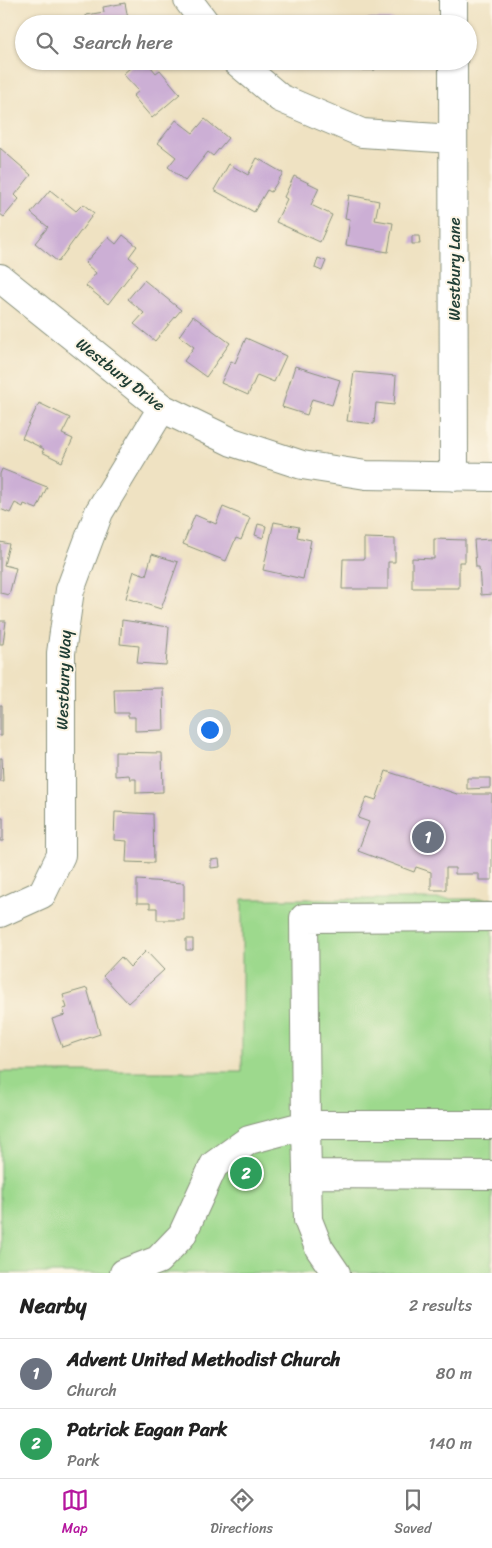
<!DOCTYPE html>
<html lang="en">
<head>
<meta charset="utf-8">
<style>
	body { margin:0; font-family:Sriracha,sans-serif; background:#f6f6f6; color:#222 }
	.you { position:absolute; left:209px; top:729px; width:18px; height:18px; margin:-12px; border:4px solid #fff; border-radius:50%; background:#1a73e8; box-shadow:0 0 0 8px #1a73e833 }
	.badge { display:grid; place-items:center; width:32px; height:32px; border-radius:50%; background:#b5179e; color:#fff; font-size:16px; font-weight:700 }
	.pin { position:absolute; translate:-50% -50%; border:2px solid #fff; box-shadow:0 1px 5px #0006 }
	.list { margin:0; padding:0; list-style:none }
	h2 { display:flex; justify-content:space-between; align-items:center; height:65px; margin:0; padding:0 20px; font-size:21px }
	h2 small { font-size:16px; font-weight:400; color:#767676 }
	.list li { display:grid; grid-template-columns:32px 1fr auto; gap:15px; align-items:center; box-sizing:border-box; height:70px; padding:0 20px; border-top:1px solid #e0e0e0 }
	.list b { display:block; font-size:19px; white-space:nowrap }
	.list p { margin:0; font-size:16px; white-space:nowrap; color:#767676 }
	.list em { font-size:16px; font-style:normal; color:#767676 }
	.icon { flex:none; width:28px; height:28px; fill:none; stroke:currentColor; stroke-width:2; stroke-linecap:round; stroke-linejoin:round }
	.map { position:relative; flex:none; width:492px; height:1273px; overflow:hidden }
	.search { position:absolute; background:#fff; box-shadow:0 1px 4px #0004; left:15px; right:15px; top:15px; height:55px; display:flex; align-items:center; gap:12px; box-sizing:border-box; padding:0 18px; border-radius:28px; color:#767676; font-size:19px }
	.sheet { height:205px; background:#fff }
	nav { display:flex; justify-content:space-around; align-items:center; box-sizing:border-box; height:70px; border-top:1px solid #e0e0e0; background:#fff; font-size:14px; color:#767676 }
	nav a { display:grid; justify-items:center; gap:2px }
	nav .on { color:#b5179e }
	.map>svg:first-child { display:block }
</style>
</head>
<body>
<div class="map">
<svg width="492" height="1273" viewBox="0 0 492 1273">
	<rect width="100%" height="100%" fill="#fcf5e5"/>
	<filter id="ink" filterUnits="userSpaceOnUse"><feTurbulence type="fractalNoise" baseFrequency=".02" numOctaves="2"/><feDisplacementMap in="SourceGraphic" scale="10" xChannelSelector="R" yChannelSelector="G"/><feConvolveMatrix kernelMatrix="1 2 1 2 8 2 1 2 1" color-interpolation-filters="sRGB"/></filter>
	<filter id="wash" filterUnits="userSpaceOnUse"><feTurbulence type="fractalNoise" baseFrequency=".0096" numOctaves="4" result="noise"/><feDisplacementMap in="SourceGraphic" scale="20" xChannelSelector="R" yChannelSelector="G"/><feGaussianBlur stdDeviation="1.12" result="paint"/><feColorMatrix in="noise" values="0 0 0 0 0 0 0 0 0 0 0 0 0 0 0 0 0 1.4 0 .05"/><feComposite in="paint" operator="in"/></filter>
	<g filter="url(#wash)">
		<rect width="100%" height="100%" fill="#efe2c2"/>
		<!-- green -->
		<path fill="#9dd98d" stroke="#5e8b60" d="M242 899H492V1273H0V1072H242Z"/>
		<g id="blocks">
			<!-- building -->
			<path fill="#ccafd5" d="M125 3 129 24H88L86 15 104 12 103 7Z
				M365 19H394V24H365Z
				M138 61H146L156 73 160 70 180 94 152 118 133 96 139 91 123 74Z
				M345 61H375V70H345Z
				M205 119 228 138 213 156 208 152 185 181 168 167 176 157 158 143 176 120 193 133Z
				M0 148 31 175 15 195 19 199 4 217 0 214Z
				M257 158 283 173 271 192 267 190 254 212 214 190 229 164 248 175Z
				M294 176 319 188 311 205 332 215 320 242 276 222 287 199 284 197Z
				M50 190 76 211 83 204 94 213 58 262 35 243 48 227 31 213Z
				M349 195 379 201 375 220 393 223 388 252 346 245 350 219 345 218Z
				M123 235 137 246 129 257 138 265 108 304 86 286 96 273 85 263 108 237 116 244Z
				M412 236H419L420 244H412Z
				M318 258 326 261 322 271 315 268Z
				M144 280 181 310 155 341 134 324 144 313 128 299Z
				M193 316 230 343 206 377 184 361 194 347 179 336Z
				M246 338 286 356 274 382 257 375 248 395 221 383 231 361 235 363Z
				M295 366 340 380 332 405 312 399 307 415 282 407Z
				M354 372 396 376 394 405 376 403 374 424 347 421Z
				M39 403 70 418 62 434 73 439 62 462 42 452 44 449 22 438Z
				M2 469 47 487 37 509 24 504 23 507 15 503 10 513 0 509V474Z
				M223 507 250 518 241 540 236 538 226 561 183 544 195 515 216 524Z
				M274 522 299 527 297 537 311 540 303 579 263 570Z
				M258 524 266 526 263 538 255 535Z
				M364 538 395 539V562H388V589H342L343 559H364Z
				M434 539 465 540V562H459V588H412V558L434 559Z
				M492 539V594L481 595 479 567H476L474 540Z
				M0 542 9 544 4 565 16 568 9 595 0 593Z
				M152 554 178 562 161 609 126 598 134 571 146 575Z
				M122 620 169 627 166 665 137 663 139 646 120 644Z
				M0 621H6L3 644H0Z
				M163 688 164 730 135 731V717H128V713H115L114 689Z
				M0 705H2V736H0Z
				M115 752 162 753 163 792 136 793V779H130L129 775 115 776Z
				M0 758H2L3 781H0Z
				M386 771 457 794H492V880H479V874H455V868H446V890H431V872L416 867 414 872 358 851 369 822 358 818 367 797 376 800Z
				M467 778H490V788L467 789Z
				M115 812 153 814 154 863 126 862 127 841 114 840Z
				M0 818H3V841H0Z
				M219 859 220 867 211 868V860Z
				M137 880 184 883V920H157V908H150V903H137Z
				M186 939H193V950H186Z
				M146 951 164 970 128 1003 103 976 121 957 130 967Z
				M87 988 100 1034 62 1047 52 1019 65 1015 63 1009 67 1008 63 995Z"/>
		</g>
	</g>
	<g filter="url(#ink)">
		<use href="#blocks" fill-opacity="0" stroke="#87907b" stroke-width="1"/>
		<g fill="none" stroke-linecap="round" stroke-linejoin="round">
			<defs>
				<path id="minor" d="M188 0 206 24
					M453 0V24
					M236 61 280 98 362 133 453 139
					M453 61 454 477
					M0 278 162 408 232 442 302 465 366 475 492 477
					M0 913 42 894 61 855V653L70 590 99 512 162 408
					M492 917 304 918 306 1125H492
					M307 1174 492 1175
					M124 1273 158 1260 182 1235 214 1165 249 1140 306 1125 308 1220 319 1248 336 1273"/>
			</defs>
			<!-- minor casing -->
			<use href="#minor" stroke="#87907b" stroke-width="30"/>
			<!-- minor -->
			<use href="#minor" stroke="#fff" stroke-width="28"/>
		</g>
	</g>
	<g text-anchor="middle" stroke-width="4" stroke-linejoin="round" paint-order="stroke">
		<!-- street labels -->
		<g font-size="16" fill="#1f3d34" stroke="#fcf5e5">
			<text transform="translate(454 269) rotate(-90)" y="6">Westbury Lane</text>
			<text transform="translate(121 374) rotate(38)" y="6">Westbury Drive</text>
			<text transform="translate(63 680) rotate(-88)" y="6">Westbury Way</text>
		</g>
	</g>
</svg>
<div class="you"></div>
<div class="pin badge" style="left:428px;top:837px;background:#6b7280">1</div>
<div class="pin badge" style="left:246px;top:1173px;background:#2e9e5b">2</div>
<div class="search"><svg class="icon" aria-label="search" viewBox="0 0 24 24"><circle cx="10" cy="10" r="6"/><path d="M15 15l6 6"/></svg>Search here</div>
</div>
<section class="sheet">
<h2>Nearby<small>2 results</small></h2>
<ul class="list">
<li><span class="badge" style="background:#6b7280">1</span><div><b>Advent United Methodist Church</b><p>Church</p></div><em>80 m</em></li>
<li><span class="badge" style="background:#2e9e5b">2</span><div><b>Patrick Eagan Park</b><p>Park</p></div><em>140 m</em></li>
</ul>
</section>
<nav>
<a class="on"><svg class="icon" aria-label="map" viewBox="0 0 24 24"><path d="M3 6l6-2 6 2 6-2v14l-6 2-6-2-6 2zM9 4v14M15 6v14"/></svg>Map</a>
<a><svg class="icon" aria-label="directions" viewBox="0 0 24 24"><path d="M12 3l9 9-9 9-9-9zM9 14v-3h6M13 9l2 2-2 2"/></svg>Directions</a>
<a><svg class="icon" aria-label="saved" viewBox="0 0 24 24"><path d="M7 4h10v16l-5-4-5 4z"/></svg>Saved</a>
</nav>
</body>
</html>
